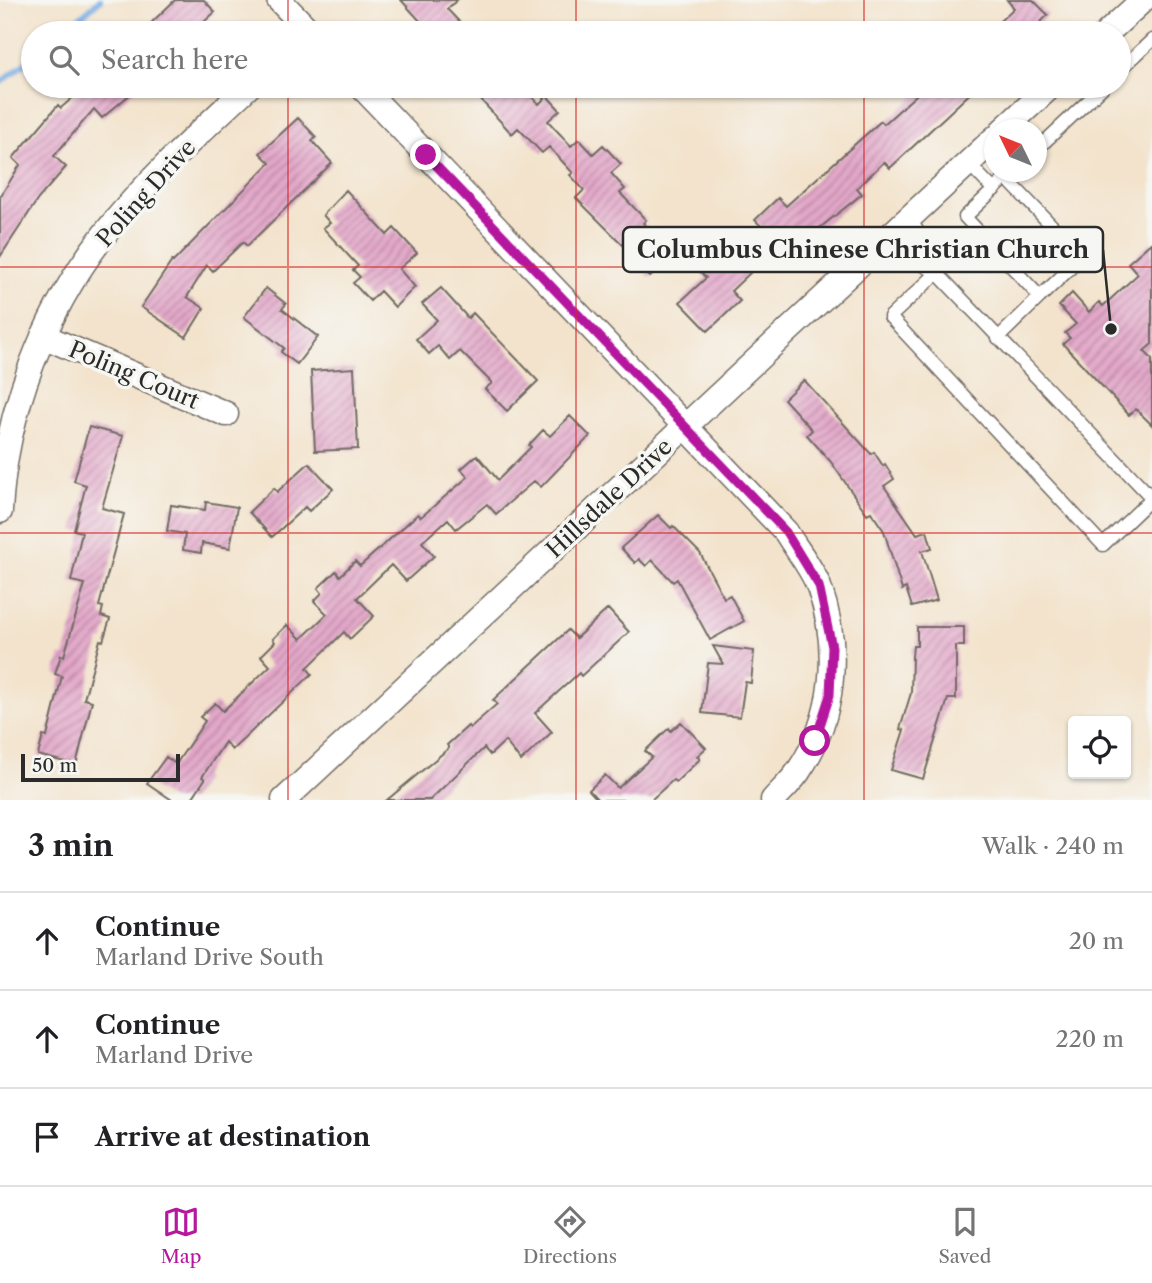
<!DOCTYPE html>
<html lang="en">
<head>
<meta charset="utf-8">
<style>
	body { margin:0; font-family:"Libre Caslon Text",serif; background:#f2f2f2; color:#202124 }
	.controls { position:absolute; right:21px; bottom:21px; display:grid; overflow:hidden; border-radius:7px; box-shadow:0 2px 5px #0004 }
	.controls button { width:63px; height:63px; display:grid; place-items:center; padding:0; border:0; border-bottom:2px solid #e0e0e0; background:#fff; color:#202124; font:35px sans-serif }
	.compass { position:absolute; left:984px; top:119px; width:63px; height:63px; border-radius:50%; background:#fff; box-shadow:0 2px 5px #0004; rotate:313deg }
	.scale { position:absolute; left:21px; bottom:18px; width:159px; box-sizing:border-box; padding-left:7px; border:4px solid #2b2b2b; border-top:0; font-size:19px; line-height:24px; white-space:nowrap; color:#2b2b2b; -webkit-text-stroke:5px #f6f6f2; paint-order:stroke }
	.stop { position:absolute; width:21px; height:21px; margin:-16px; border:5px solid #b5179e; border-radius:50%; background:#fff }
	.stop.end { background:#b5179e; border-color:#fff; box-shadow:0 2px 7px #0008 }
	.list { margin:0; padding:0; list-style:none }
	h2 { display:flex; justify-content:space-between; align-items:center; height:91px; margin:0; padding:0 28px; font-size:30px }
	h2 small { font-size:23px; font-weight:400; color:#757577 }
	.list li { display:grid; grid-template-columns:46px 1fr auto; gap:21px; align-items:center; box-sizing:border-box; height:98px; padding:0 28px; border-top:2px solid #e0e0e0 }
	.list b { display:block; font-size:26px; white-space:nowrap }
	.list p { margin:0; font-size:23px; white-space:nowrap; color:#757577 }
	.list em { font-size:23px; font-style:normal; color:#757577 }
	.icon { flex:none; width:38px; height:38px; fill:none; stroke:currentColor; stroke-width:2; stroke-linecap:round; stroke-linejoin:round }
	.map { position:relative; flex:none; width:1152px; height:800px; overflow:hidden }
	.search { position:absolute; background:#fff; box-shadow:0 2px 5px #0004; left:21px; right:21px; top:21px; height:77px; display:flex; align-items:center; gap:18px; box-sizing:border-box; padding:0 24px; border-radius:38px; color:#757577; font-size:26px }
	.sheet { height:385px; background:#fff }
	nav { display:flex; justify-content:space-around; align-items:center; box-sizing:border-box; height:98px; border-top:2px solid #e0e0e0; background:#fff; font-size:19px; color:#757577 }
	nav a { display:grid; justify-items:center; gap:4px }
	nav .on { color:#b5179e }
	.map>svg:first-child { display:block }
</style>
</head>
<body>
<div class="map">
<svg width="1152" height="800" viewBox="0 0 1152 800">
	<defs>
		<pattern id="building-hatch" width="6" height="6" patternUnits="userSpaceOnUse" patternTransform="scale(1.75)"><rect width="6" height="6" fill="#e3a7c9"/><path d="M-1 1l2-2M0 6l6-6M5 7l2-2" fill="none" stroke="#b888a3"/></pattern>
	</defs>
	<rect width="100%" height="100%" fill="#f6f6f2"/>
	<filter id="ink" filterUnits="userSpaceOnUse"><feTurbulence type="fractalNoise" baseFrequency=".0143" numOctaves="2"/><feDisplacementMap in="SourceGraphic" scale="14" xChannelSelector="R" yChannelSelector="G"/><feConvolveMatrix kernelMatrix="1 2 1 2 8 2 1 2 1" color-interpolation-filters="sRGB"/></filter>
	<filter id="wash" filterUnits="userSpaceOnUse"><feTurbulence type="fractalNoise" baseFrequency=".00686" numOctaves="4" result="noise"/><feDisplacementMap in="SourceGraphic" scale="28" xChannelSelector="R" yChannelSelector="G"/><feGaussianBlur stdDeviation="1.57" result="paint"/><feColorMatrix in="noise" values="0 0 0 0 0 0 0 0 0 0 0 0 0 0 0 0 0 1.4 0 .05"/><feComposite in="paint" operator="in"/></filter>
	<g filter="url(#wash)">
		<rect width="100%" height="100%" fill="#f3e3cc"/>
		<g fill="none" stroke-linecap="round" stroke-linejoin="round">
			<!-- stream -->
			<path stroke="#73abe2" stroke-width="6" d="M62 33 100 0
				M0 83 33 57"/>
		</g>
		<g id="blocks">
			<!-- building -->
			<path fill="url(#building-hatch)" d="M175 0H204L215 12 192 33H162L152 22Z
				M401 0H457L447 9 470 33H431Z
				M1007 0H1033L1048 15 1029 33H987L1014 8Z
				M86 86H140L102 118 94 109 54 156 66 167 38 199 0 257V197L20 165 13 158 58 105 61 108Z
				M468 86H522L539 104 547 96 560 110 548 121 571 146 579 139 593 154 603 145 621 164 611 173 625 189 620 193 646 220 643 223 673 255 650 277 637 264 639 261 576 198 584 190 570 175 573 173 549 147 542 153 518 128 512 134Z
				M926 86H978L890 168 884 162 857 188 862 194 821 227 775 271 756 251 772 237 755 220 778 198 786 206 881 121 884 124Z
				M298 118 316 137 312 141 332 163 247 246 243 242 213 271 207 265 187 297 204 308 186 337 141 307 172 261 173 262 270 163 260 153Z
				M346 190 387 235 394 228 417 253 399 269 415 287 395 307 380 291 370 301 353 283 360 277 353 270 358 266 323 228 330 223 323 215Z
				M1152 242V344L1144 351 1152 359V425L1136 409 1129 415 1063 344 1070 338 1065 333 1076 324 1059 306 1072 293 1089 312 1099 302 1103 306 1138 274 1128 263Z
				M716 246 726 257 731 253 750 273 731 291 740 301 708 331 680 302 706 278 695 266Z
				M266 288 286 304 282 309 318 337 297 364 281 352 284 348 244 317Z
				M441 288 468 318 473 313 538 381 507 411 485 389 492 383 460 351 450 360 438 346 429 354 416 339 437 320 422 304Z
				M354 368 358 449 315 451 311 371Z
				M804 380 871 454 874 452 883 466 885 464 894 479 884 486 917 534 927 531 932 548 922 551 937 600 912 607 906 588 902 590 884 531 871 512 867 514 831 462 807 435 812 430 784 399Z
				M570 416 590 436 541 487 534 481 496 514 487 504 456 529 448 519 422 542 434 556 406 581 391 565 357 598 374 616 350 639 344 632 307 668 312 674 232 750 225 742 202 777 205 779 191 800H172L147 783 166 757 176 764 205 721 200 717 215 703 223 711 270 666 261 656 275 642 273 639 287 625 301 639 327 614 314 601 322 593 318 588 336 571 340 576 355 561 360 566 418 514 421 517 468 477 461 469 477 455 498 480 531 447 529 445 543 430 550 436Z
				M89 427 123 436 102 508 124 514 99 606 103 607 101 616 110 619 103 641 100 640 84 699 92 701 76 765 38 755 43 736 47 737 62 676 55 674 61 655 64 656 85 584 71 581 82 532 74 530 86 485 74 481Z
				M309 463 333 489 309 511 305 507 272 537 249 512 274 488 277 492Z
				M206 502 237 507 230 548 202 543 201 553 183 550 185 534 167 531 171 505 205 510Z
				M658 515 671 528 673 526 700 553 724 598 730 595 744 621 710 640 677 579 673 582 652 560 646 566 639 559 635 563 621 548Z
				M608 609 629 632 581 676 579 673 535 713 552 732 521 761 505 741 490 755 484 748 430 800H387L449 748 447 745 468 726 470 728 497 704 493 700 568 630 576 638Z
				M917 627H964V646H956V699H948L923 779 891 770 904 730 900 729 911 693 912 657 913 646H917Z
				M713 646 754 651 751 683 745 682 740 717 702 713 708 663 723 664Z
				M681 722 706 748 697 756 700 759 676 782 673 780 651 800H598L589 790 605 775 618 788 652 757 645 751 669 728 671 731Z"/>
		</g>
	</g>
	<g filter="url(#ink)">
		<use href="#blocks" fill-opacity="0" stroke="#716b63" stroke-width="2"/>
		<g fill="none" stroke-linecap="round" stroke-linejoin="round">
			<defs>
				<path id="service" d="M1119 71 1152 40
					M1036 150 1104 86
					M967 162 994 190
					M1006 178 1082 257 1040 297 965 217 1006 178 1013 172
					M909 217 921 237 937 272
					M890 234 917 261 937 273 1152 498
					M937 273 890 317 1103 545 1151 499
					M998 338 1040 297"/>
				<path id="minor" d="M279 0 311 33
					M1107 33 1143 0
					M361 86 786 532C796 549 812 568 819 587 841 648 835 718 798 772 791 782 781 791 773 800
					M1003 130 1051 86
					M43 336 226 414
					M0 511C5 412 45 309 107 231 149 178 200 132 249 86
					M284 800 995 138"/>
			</defs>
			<!-- service casing -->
			<use href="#service" stroke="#716b63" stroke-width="15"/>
			<!-- minor casing -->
			<use href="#minor" stroke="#716b63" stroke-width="27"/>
			<!-- service -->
			<use href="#service" stroke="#fff" stroke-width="12"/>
			<!-- minor -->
			<use href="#minor" stroke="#fff" stroke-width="24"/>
		</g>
	</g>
	<g fill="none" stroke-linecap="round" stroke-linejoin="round" filter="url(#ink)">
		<!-- route -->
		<path stroke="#b5179e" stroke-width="9" d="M426 155 786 532 819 586 832 647 830 695 815 741"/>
	</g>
	<!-- grid -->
	<path fill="none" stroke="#d62828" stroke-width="2" stroke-opacity="0.55" d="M288 0V33M576 0V33M864 0V33M288 86V800M576 86V800M864 86V800M0 267H1152M0 533H1152"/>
	<g text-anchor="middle" stroke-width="7" stroke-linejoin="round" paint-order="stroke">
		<!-- street labels -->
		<g font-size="23" fill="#2b2b2b" stroke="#f6f6f2">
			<text transform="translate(146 193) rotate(-48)" y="8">Poling Drive</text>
			<text transform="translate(134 375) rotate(23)" y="8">Poling Court</text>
			<text transform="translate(609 498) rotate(-43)" y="8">Hillsdale Drive</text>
		</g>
	</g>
	<!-- callouts -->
	<path fill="none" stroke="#2b2b2b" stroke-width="2.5" d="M1111 329L1103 250"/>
	<circle fill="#2b2b2b" stroke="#f6f6f2" stroke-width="2.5" cx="1111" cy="329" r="7"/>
	<rect fill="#f6f6f2" stroke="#2b2b2b" stroke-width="2.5" x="623" y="227" width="480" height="45" rx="7"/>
	<g font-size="24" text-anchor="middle" font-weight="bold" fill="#2b2b2b">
		<text x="863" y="258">Columbus Chinese Christian Church</text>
	</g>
</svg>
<div class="controls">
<button><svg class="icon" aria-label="locate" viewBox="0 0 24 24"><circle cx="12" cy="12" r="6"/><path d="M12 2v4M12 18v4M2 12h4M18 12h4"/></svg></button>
</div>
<svg class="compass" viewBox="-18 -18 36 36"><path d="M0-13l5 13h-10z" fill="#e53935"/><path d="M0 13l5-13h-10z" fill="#757577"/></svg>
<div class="scale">50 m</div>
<div class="stop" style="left:815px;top:741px"></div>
<div class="stop end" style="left:426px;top:155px"></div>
<div class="search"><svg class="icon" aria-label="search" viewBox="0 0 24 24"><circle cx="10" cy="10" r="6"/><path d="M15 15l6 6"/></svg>Search here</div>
</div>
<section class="sheet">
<h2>3 min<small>Walk · 240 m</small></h2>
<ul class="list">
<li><svg class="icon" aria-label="ahead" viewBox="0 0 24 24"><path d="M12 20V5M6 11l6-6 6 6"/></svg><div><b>Continue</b><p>Marland Drive South</p></div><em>20 m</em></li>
<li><svg class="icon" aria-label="ahead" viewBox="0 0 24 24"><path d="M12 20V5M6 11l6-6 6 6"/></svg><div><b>Continue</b><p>Marland Drive</p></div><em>220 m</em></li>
<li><svg class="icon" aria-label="arrive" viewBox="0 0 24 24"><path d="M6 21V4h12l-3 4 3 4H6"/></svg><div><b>Arrive at destination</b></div></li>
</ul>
</section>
<nav>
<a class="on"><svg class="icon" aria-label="map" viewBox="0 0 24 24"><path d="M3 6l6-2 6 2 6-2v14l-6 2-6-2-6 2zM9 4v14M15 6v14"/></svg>Map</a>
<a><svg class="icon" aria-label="directions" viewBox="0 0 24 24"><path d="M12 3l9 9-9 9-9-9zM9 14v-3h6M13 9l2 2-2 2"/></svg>Directions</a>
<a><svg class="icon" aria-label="saved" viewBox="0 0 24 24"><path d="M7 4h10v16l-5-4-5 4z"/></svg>Saved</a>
</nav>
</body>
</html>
